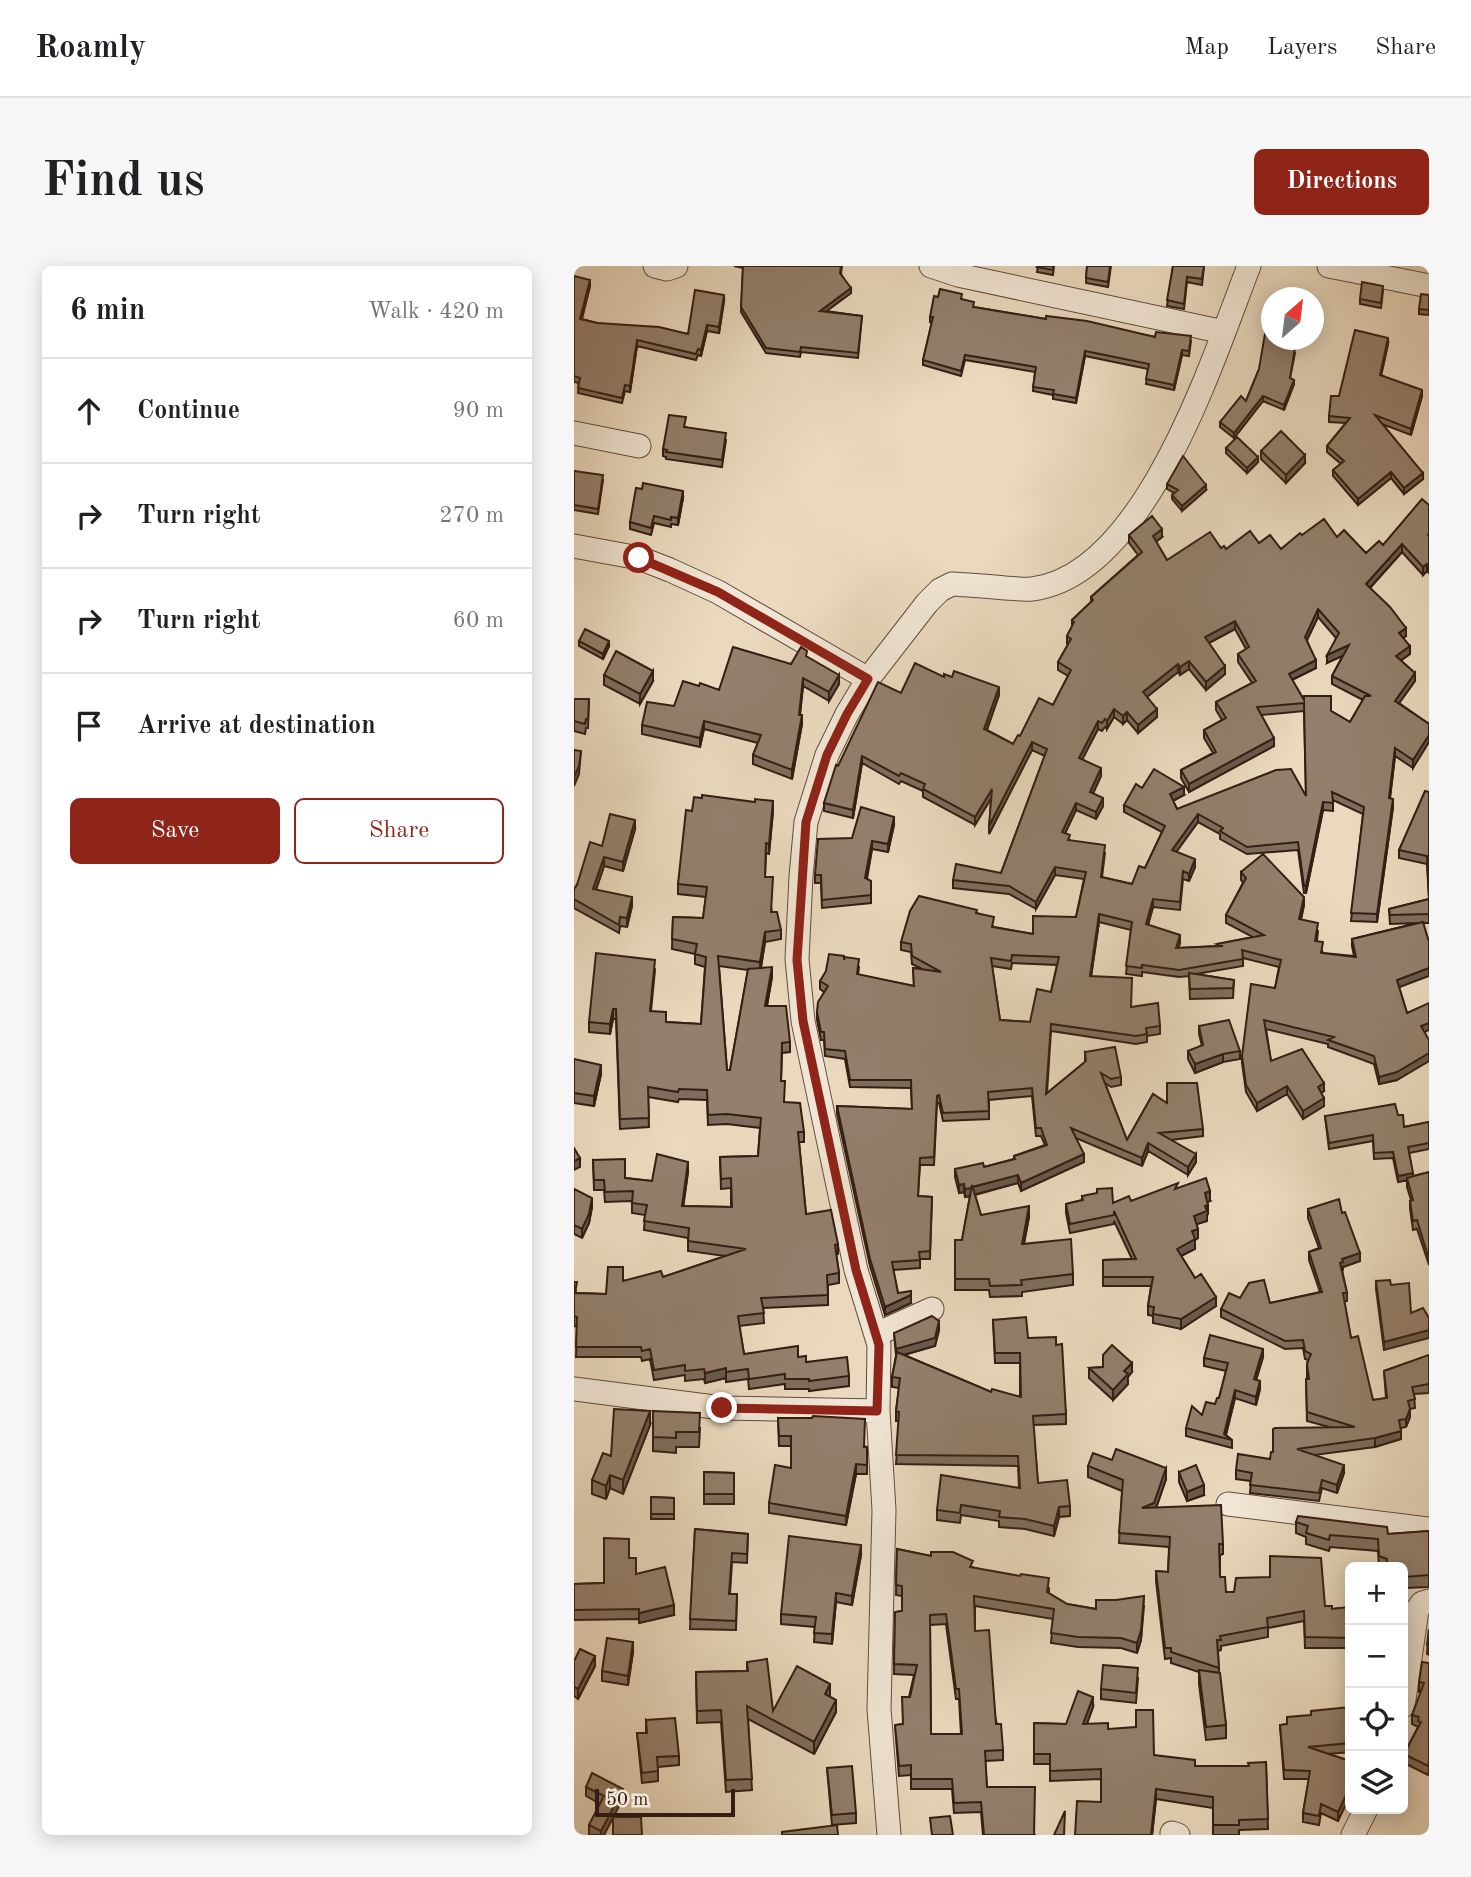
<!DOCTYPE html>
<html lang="en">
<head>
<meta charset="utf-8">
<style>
	body { margin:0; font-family:"Old Standard TT",serif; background:#f6f6f6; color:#202124 }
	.controls { position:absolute; right:21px; bottom:21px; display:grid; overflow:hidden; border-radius:10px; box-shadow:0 4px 18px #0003 }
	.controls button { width:63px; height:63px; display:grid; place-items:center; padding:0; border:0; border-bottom:2px solid #e0e0e0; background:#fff; color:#202124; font:35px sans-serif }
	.compass { position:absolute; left:687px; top:21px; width:63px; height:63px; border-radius:50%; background:#fff; box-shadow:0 4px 18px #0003; rotate:28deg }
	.scale { position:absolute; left:21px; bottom:18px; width:140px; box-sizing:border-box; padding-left:7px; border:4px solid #351d13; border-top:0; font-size:19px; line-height:24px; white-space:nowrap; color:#351d13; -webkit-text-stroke:5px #f1e6d5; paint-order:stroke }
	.stop { position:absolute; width:21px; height:21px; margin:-16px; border:5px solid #8f2418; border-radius:50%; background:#fff }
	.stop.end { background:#8f2418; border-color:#fff; box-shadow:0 2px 7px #0008 }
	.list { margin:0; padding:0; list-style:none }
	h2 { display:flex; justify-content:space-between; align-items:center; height:91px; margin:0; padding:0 28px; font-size:30px }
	h2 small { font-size:23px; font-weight:400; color:#757577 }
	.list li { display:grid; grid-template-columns:46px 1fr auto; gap:21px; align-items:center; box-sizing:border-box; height:105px; padding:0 28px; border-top:2px solid #e0e0e0 }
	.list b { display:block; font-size:26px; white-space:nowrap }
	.list em { font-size:23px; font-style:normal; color:#757577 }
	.actions { display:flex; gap:14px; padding:21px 28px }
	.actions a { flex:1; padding:16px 0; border:2px solid #8f2418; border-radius:10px; text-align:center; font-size:24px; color:#8f2418 }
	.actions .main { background:#8f2418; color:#fff }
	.icon { flex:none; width:38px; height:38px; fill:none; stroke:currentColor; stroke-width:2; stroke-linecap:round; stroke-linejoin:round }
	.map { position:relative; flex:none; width:855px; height:1569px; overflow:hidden; border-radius:10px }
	header { display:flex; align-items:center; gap:42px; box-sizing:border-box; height:98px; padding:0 35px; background:#fff; border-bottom:2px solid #e0e0e0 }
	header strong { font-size:33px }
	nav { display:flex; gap:38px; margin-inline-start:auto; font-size:24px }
	.intro { display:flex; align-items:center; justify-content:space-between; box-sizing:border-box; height:168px; padding:0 42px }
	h1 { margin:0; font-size:49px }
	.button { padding:18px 32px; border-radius:10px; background:#8f2418; color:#fff; font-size:24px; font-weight:700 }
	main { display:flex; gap:42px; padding:0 42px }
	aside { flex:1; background:#fff; border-radius:10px; box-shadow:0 4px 18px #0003 }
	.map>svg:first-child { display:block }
</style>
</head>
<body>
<header>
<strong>Roamly</strong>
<nav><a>Map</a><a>Layers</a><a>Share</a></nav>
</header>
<div class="intro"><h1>Find us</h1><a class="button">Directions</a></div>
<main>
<aside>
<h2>6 min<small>Walk · 420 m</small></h2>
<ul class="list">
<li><svg class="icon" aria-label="ahead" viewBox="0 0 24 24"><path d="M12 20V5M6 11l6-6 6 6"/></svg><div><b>Continue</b></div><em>90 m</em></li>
<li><svg class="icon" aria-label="right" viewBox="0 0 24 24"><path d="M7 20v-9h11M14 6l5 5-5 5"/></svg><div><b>Turn right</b></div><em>270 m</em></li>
<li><svg class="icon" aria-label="right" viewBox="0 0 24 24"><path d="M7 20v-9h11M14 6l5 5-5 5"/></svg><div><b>Turn right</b></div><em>60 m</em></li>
<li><svg class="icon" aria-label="arrive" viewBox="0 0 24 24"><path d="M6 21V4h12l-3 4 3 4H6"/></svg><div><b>Arrive at destination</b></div></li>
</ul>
<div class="actions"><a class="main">Save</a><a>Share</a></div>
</aside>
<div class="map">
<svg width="855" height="1569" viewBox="0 0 855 1569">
	<rect width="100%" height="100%" fill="#ead9be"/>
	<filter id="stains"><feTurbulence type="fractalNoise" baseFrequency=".00286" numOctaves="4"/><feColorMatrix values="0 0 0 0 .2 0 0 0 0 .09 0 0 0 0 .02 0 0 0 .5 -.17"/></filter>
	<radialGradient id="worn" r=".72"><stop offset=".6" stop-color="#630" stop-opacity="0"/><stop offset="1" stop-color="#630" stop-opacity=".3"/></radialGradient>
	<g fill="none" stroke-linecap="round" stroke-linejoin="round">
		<defs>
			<path id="street" d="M81 0 93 3 102 0
				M357 0 384 9 650 66
				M755 0 855 20
				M0 167 65 180
				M0 280 65 292 96 304 144 326 294 413
				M303 1068 358 1043
				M0 1123 148 1142 304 1145
				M654 1238 855 1263
				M829 1440 843 1344 848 1337 855 1335
				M598 1567 604 1569
				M315 1569 305 1443 310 1244 304 1145 305 1079 282 1004 229 755 223 693 227 610 232 556 253 489 273 448 294 413 353 337 366 324 378 318C396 319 413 320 431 322 439 322 449 324 458 323 572 309 639 92 675 0
				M779 1569 792 1543"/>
		</defs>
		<!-- street casing -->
		<use href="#street" stroke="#624c3e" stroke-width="25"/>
		<!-- street -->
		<use href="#street" stroke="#f1e6d5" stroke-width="23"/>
	</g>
	<!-- wall -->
	<path fill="#7e6d5d" stroke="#351d13" stroke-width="2" fill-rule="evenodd" d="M160 0H268L267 8 277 27 252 45 288 50 284 92 227 86 226 91 192 87 167 46 169 2Z
		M464 0H480L479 9 463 6Z
		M513 0H537L534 21 512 17Z
		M599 0H630L628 19 613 16 610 43 593 40Z
		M0 10 16 20 8 53 23 57 114 68 150 35 145 67 133 65 127 90 124 89 122 94 63 80 56 126 51 125 48 137 4 127 5 117 0 116Z
		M809 25 807 42 786 38V33Z
		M855 29V49L845 48V43Z
		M364 31 388 33 400 41 581 71 617 75 615 90 608 89 600 124 572 118 574 103 511 90 502 137 479 133V129L459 125 461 106 391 94 387 110 349 99V94L358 56H356V51Z
		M697 74H711L709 80 721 87 716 112 720 118 710 144 689 135 660 172 646 161V156L672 135Z
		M814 78 807 109 848 130 837 169 808 158 849 213 830 228 817 212 784 239 759 210V204L767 198 753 186V180L772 157 755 156V150L765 130Z
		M111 161 152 174 148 201 92 193V191L89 190V183Z
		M652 182 684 196 673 207 652 187Z
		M687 185 731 197 712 217 687 193Z
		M0 205 29 214 24 248 0 244Z
		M593 218 632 224 608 245 598 233V229L600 227 593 223Z
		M109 232 104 259 97 258V261L80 257 77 269 56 263V256Z
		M855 239V307L853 305 849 309 828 286 796 322 832 370 829 372 836 388 827 394 841 415 825 437 855 458 839 502 821 490 816 532 819 541 803 656 777 655 789 548 759 534V545L749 544 732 627H730L724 584 673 588 646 573V568L624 556 602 586 621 601 615 615 609 613 606 644 579 641 574 659 606 677 604 682 643 680V678L679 671 652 657V649L669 617 667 614V606L730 639 727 654 744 665 743 675 749 687 780 690 778 680V673L843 657 816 658 815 643 855 633 853 598 825 592V584L855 526V657H850L825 721 833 747 851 766 823 814 805 818 800 798 754 781V778L692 763 697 795 750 825 747 827 750 840 729 853 713 828 683 845 672 826 668 797V790L701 722 705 701 669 692V700L622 708 660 714 659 732 616 733 615 710 605 711 568 706V710L552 708 557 664 525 656 517 710 557 741 586 760V768L573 770V776L562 778 477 765 473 827 511 796V786L547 811V819L537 821 531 817 553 874 579 828 629 863V870L597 874 622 896 614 909 574 885 568 900 502 872 510 896 447 925 444 917 401 929 407 949 455 951 450 977 499 1008V1019L448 1026V1030L416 1031 415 1024H381V974H388L396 930 391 931 390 926 385 927 381 911V903L410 901 440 893V890L471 879 467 870H462L458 830 415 834V853L369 855 365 837H363L360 899H346L344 930 358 931 356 993H346V1002L319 1004 324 1027 337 1037 311 1049 296 1000 263 848V840L338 843 337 822 276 821 271 793 251 790 250 774H247L243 754V746L250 726 246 723V715L270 694 285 701 284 709 340 720 339 702 348 703 338 698 337 686 327 684V676L403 647 420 661 459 668 502 651 510 613 481 609 462 643 435 628 379 622V614L427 607 471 490 458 484 415 568 417 532 401 559 349 531V525L327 515 325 518 288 497 279 552 250 545V537L264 500 327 427 370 411 425 429 413 464 439 478 479 439 494 410 484 404V396L494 379 493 378V370L498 361V354L517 336V331L564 289 555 277V269L588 271 582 276 593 294 647 282 652 283 685 277 707 283 728 269 763 271 792 287 809 279ZM744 351 762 372 753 397 769 389 758 410V418L789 434 776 456 757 445 730 434 718 414 742 402 733 374ZM661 363 672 383 664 388V396L678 417 642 436V444L648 454 630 464V472L639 487 607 504V512L615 526 700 480 687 449 730 445 732 529 603 543 599 535 610 529 568 522 550 539V546L588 566 571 602 558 618 528 611 531 587 496 575 491 567 502 544 522 553 529 540 519 527 527 510 508 493 524 463 528 465 531 461 533 463 540 451 549 458 553 454 564 467 583 451 573 431 604 406 606 409 615 403 632 424 651 408 635 377ZM438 697 483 699 477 726 456 756 426 754 418 700 437 703Z
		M5 375 35 380 29 393 5 380Z
		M233 391 265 418 255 435 229 420 226 449 228 458 218 513 179 498V489L184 477 130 463 126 481 68 468V459L100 440 125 420 145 424 217 398Z
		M30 409 79 415 66 438 30 419Z
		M0 433H15L14 462H12L11 468 0 465Z
		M118 545H199L195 588 192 587 191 611 198 646 207 664V673L191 676 187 702 198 711 193 740 216 776V786L208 787 207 815 210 836 230 866V876H225L232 948 264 978V988L262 989 265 1007V1017L254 1019V1039L189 1042 190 1057 165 1060 170 1088 224 1090 232 1096 275 1110V1120L235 1125V1123H211V1118L175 1123 174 1113 152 1116V1112L131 1117 130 1113 111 1115V1109L80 1114 76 1093 68 1095 67 1091H2L3 1061 0 1060V1016L2 1027 32 1028 49 1015 89 1011 151 990 114 985V972L70 964 71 949 58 947V935L31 936 30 924H20L19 894 51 912 78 915 114 906 109 940 157 941V922L147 923 146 891 184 890 186 862 153 858 134 859 133 834 105 833 104 836 74 831 75 861 46 863 42 753H39L36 768 15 766V756L81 704 77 745 92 756 127 758 131 701 121 698V688L98 683 99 651 129 652 132 631 104 628V618ZM145 700 174 704 156 804H153Z
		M320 559 314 586 298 583 293 613 297 615V637L248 642 247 617H241V609L278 572Z
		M61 563 49 605 30 600 22 624 58 640 53 661 46 660 45 667 0 642V623L28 580Z
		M625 760 666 785V793L649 796 621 807 614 793V785L628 780 625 768Z
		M0 793 27 808 20 840 0 837Z
		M751 850 830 861 855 856V883L835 887 839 910 855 906V999L843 963 839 964 836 943V935L837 934 833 921V914L824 916 819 892 800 893 799 875 755 883Z
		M604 922 636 935 633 936 634 948 633 949V955L623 958 624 972 621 974V983L607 990 621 1012 642 1040 607 1063 579 1057V1050L574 1049V1040L577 1020H529V994L558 993 540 955V958L496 967 492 947V938L508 934V930L539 937 557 935Z
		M0 923 18 941 15 957 8 972 0 968Z
		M734 943 768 947 786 995 769 1001 768 1004 773 1027V1035H770L777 1072 799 1134 812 1132 810 1105 855 1089V1127L840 1128 841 1142 836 1143V1151L832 1161 827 1162V1173L801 1181 740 1189 770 1207 763 1227 748 1222 745 1235 676 1227 677 1215 662 1213V1204L696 1193 699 1186 755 1161 733 1155 732 1113H733V1098L734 1094 731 1093 729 1082 711 1083 647 1051V1043L666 1032 696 1037 746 1026 735 994V986L745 982 734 952Z
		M802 1015 817 1019 810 1084 802 1023Z
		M419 1054 454 1072 482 1079 492 1148V1158L459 1159 464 1217 496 1240V1250L485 1251 480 1270 451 1263 425 1261V1255L387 1249 386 1257 363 1254V1244L445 1222 444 1200 322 1198 325 1155H322V1145L325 1122 318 1121V1111L322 1090 320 1067 365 1064 361 1080 330 1089 417 1126 446 1131V1097H421Z
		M689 1091 682 1114 686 1123 682 1139 661 1132 652 1169 658 1174V1182L612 1170V1162L641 1138 645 1132 652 1105 630 1100V1092Z
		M529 1101 558 1106 554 1111V1118L539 1134 515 1112V1102Z
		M79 1145 126 1162 125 1181H102V1187L79 1185Z
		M204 1152 293 1181V1208H282L272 1259 195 1247V1237L217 1202V1180H205Z
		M76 1159 49 1228 36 1222 32 1233 18 1228V1214L37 1190Z
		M538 1194 592 1213 582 1242 649 1278V1288L646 1289V1311L652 1326 751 1340 758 1343 776 1341V1382H731L730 1355 694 1362V1371L647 1380V1384L644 1385 645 1406 652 1459V1472L632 1474 625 1418V1406L597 1397V1392L591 1393 582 1315V1305L594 1306 595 1281 545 1277 548 1225 514 1211V1200Z
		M130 1206 160 1207V1238H130Z
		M605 1206 630 1229 613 1235 605 1216Z
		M77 1231 100 1232V1253H77Z
		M722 1256 814 1268 855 1265V1321L831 1322 830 1312H829V1301H805L804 1285 756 1281 755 1285 732 1278V1271L722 1267Z
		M121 1263 174 1268 173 1297 158 1296 156 1328H163L162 1364 116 1363Z
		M323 1283 357 1290 475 1322V1327L493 1338 522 1343 570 1340 567 1374 563 1387 547 1382 504 1381 477 1377 479 1353 401 1340V1365L429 1484V1494L411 1495 413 1521 461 1569H409L407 1546 380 1547 378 1523H337V1509L325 1510 321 1459 329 1458 340 1409 320 1408 321 1346 328 1345V1330L322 1329ZM372 1358 382 1433H385L387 1468H357L356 1359Z
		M287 1289 278 1339 262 1336 258 1378 240 1376 241 1361 207 1358V1348Z
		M55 1292 62 1308 100 1349 65 1357V1353L0 1354V1318L30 1317Z
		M855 1363V1389L853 1388Z
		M59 1386 54 1419 28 1415V1405Z
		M0 1395 21 1400 4 1433 0 1430Z
		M173 1396 199 1445 256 1430V1431L262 1446 240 1488 174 1453 178 1524 152 1526 147 1456 123 1457 122 1406 173 1405Z
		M855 1397V1505L854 1509 830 1497V1488L844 1461 838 1458V1449L847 1426H845V1416Z
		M564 1412 562 1437 527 1433V1423Z
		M519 1441 513 1458 534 1463 580 1489 621 1500H675L692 1496 694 1563 665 1564V1569H639V1542L582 1533 578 1569H501L527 1536V1513L476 1515V1498H460V1457L492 1458Z
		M776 1441V1486L754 1488 776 1495 764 1555 747 1547 745 1559 729 1556V1547L735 1513H710L706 1459 713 1458 737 1449Z
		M72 1454 105 1490V1499L84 1501V1515L68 1517 63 1467H72Z
		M253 1502 282 1547V1557L258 1559Z
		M12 1521 49 1532 30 1569H15V1559L26 1538 12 1530Z"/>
	<!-- shaded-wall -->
	<path fill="#67594c" stroke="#351d13" stroke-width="2" d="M16 14V20L6 59V53Z
		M277 22V27L246 50V45Z
		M150 29V35L145 67V61Z
		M133 59V65L127 90V84Z
		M814 72V78L806 115V109Z
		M63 74V80L56 126V120Z
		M608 84V89L600 124V119Z
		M511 85V90L502 137V132Z
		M720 114V118L710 144V139Z
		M848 124V130L837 169V163Z
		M689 130V135L660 172V167Z
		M731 189V197L712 217V209Z
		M684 191V196L673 207V202Z
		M817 206V212L784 239V233Z
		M849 207V213L830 228V222Z
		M632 219V224L608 245V240Z
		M109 225V232L104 259V252Z
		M588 263V271L579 278V270Z
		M828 278V286L792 326V318Z
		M853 298V305L849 309V301Z
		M744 343V351L731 378V371Z
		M661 355V363L631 379V371Z
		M832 362V370L825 375V367Z
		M35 375V380L29 393V388Z
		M775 379V387L753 397V389Z
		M836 380V388L822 398V390Z
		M742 394V402L715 415V408Z
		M615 395V403L606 409V401Z
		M604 398V406L569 434V426Z
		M651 400V408L632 424V416Z
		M79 405V415L66 438V428Z
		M841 407V415L821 443V435Z
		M265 409V418L255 435V426Z
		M229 412V420L225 457V449Z
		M425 421V429L410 471V463Z
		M540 443V451L533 463V455Z
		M583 443V451L564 467V459Z
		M553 446V454L549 458V450Z
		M228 449V458L218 513V504Z
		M130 455V463L126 481V472Z
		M524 455V463L505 500V492Z
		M855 469V476L839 502V494Z
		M700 472V480L615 526V518Z
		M458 476V484L415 568V560Z
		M821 482V490L815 540V532Z
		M7 485 5 508 0 520V511Z
		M288 490V497L279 552V544Z
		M527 502V510L516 534V526Z
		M610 521V529L596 536V528Z
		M418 523V531L401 559V551Z
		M529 532V540L522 553V546Z
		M819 533V541L803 656V648Z
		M199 535V545L195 588V578Z
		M749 536V544L732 627V620Z
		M502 537V544L488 574V566Z
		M624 548V556L598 592V584Z
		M320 551V559L314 586V578Z
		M61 554V563L49 605V596Z
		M298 575V583L291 620V612Z
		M30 591V600L19 632V623Z
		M621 593V601L615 615V608Z
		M481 601V609L462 643V636Z
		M58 631V640L53 661V652Z
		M730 631V639L725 661V653Z
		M579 633V641L572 666V658Z
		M525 648V656L516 718V710Z
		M191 666V676L186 706V696Z
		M606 669V677L602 690V682Z
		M198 701V711L191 750V740Z
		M855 702V710L823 722V714Z
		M39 743V753L36 768V758Z
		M855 757V764L847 768V760Z
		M855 787V795L823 814 805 818V811Z
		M649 788V796L621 807V798Z
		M27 799V808L20 840V830Z
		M750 817V825L744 829V821Z
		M713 820V828L683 845V837Z
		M750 832V840L729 853V845Z
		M574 877V885L568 900V892Z
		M510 888V896L447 925V917Z
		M622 888V896L614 909V901Z
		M6 892V901L0 904V895Z
		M114 896V906L108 950V940Z
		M839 907V913L824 916V910Z
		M444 909V917L391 931V923Z
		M390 918V926L385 927V919Z
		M636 925V935L631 937V927Z
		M18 932V941L15 957 8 972V963Z
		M634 939V948L633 949V955L620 959V950L631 940Z
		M455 940V951L448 989V978Z
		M624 963V972L621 974V983L603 992V983L618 965Z
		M786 987V995L769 1001V1004L766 1005V997L768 993Z
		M337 1029V1037L311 1049V1041Z
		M642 1031V1040L607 1063V1053Z
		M365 1055V1064L361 1080 322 1091V1083Z
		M855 1064V1072L810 1084V1076Z
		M689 1083V1091L680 1121V1113Z
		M558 1097V1106L554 1111V1118L539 1134V1124L550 1105Z
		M152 1102V1112L131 1117V1107Z
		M686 1115V1123L682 1139V1131Z
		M661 1124V1132L651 1172 650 1168Z
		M836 1143V1151L832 1161V1153Z
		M76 1145V1159L49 1228V1214Z
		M827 1165V1173L801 1181V1172Z
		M282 1198V1208L272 1259V1250Z
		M770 1199V1207L763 1227V1219Z
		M592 1202V1213L580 1248 568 1242Z
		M36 1209V1222L32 1233V1220Z
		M630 1219V1229L613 1235V1226Z
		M485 1241V1251L480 1270V1260Z
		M287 1279V1289L278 1339V1330Z
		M262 1327V1336L258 1378V1368Z
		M570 1330 567 1374 563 1387V1377Z
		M100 1339V1349L65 1357V1347Z
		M59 1376V1386L54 1419V1410Z
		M21 1390V1400L4 1433V1423Z
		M256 1418V1430L251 1440V1428Z
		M519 1431V1441L509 1468V1458Z
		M262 1434V1446L240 1488V1476Z
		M776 1521V1530L764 1555V1546Z
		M49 1523V1532L30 1569H27V1565Z
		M582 1523V1533L578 1569H577Z"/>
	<!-- building -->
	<path fill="#937f6c" stroke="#351d13" stroke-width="2" fill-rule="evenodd" d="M169 0H267L266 7 277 22 246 45 288 50 284 87 227 81 226 86 192 82 167 41Z
		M464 0H479V4L463 1Z
		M513 0H536L534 16 512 12Z
		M599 0H630L628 13 613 11 610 38 593 34Z
		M0 10 16 14 6 53 23 57 85 61 114 68 121 24 150 29 145 61 133 59 127 84 124 83 122 88 63 74 56 120 51 119 48 132 4 122 6 112 0 110Z
		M788 16 809 20 807 37 786 33Z
		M366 23 388 28 387 33 400 36 399 41 472 53V50L513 55 581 71 582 66 617 70 615 85 608 84 600 119 572 113 575 98 511 85 502 132 479 128 480 124 459 121 462 101 391 89 387 105 349 94 359 51H356L360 30 364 31Z
		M847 28 855 29V44L845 43Z
		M694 50 697 51V74H710L708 80 721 82 716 112 720 114 710 139 689 130 660 167 646 156 667 130 672 135 685 103Z
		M781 64 814 72 806 109 848 124 837 163 801 149 849 207 830 222 817 206 784 233 759 204 770 195 753 180 776 152 755 150 757 130H765Z
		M95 149 112 151 110 161 152 167 148 194 92 186 93 184 89 183Z
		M707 165 731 189 712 209 687 185Z
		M663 171 684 191 673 202 652 182Z
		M609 190 632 219 608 240 598 229 604 224 593 218Z
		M0 205 29 209 24 243 0 239Z
		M69 217 109 225 104 252 97 251V254L80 250 77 262 56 256 62 222 68 223Z
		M848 233 855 239V267L854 269 855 270V299L853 298 849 301 828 278 792 318 816 341 832 362 825 367 836 380 822 390 841 407 821 435 855 458V469L839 494 821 482 815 532 819 533 803 648 777 647 790 541 758 526 759 537 749 536 732 620H730L724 576 673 581 646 565 649 562 624 548 598 584 621 593 615 608 609 605 606 636 579 633 572 658 606 669 602 682 649 680 643 678 690 669 652 649 672 612 667 606 689 588 730 631 725 653 744 657 741 675 749 676 747 687 782 691 778 673 849 656 855 676V702L823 714 833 747 855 737V757L847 760 855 774V787L823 806 805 811 800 790 754 774 760 771 690 754 697 795 728 783 750 817 744 821 750 832 729 845 713 820 683 837 672 819 668 790 677 718 701 722 707 694 668 684 669 693 605 704 568 699V702L552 700 558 656 525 648 516 710 558 712 557 741 584 737 586 760 572 762 573 768 562 770 477 758 472 828 512 795 511 786 541 781 547 811 537 813 527 807 553 874 579 828 593 837V817H623L629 863 585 867 622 888 614 901 574 877 568 892 497 862 510 888 447 917 444 909 398 921V919L397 922 391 923 390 918 385 919 381 903 409 897 410 901 441 893 440 890 473 879 467 862H462L458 822 414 826 415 845 369 847 365 829 363 830 360 891 346 892 344 930 358 931 356 985 345 986 346 994 318 996 324 1027 337 1025V1029L311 1041 296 993 263 840 338 843 337 814H276L271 785 251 783 250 766H247L243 746 244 736 254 720 246 715 252 705 255 688 270 690V694L271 691 285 693 283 708 340 720 339 702 367 706 338 690 337 678 327 676 336 645 345 630 403 644 402 647 420 651 418 661 459 668V650L502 651 512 606 481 601 462 636 435 620 379 614 382 598 427 607 473 483 458 476 415 560 418 523 401 551 349 523 351 518 327 507 325 510 288 490 279 544 250 537 262 499 264 500 304 416 327 427 341 397 370 411V408L378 411 380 405 425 421 410 463 439 478 444 469 446 470 465 432 479 439 497 404 484 396 497 373 493 370 500 356 498 354 519 334 517 331 568 286 555 269 578 250 588 263 579 270 593 294 636 266 647 282 650 280 652 283 676 265 685 277 696 269 707 283 726 267 728 269 750 253 763 271 770 264 792 287 805 275 809 279ZM744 343 765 367 753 389 775 379 758 410 797 430H791L776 456 757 445V430H730V434L715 408 742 394 731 371ZM661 355 675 381 664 388 682 415 642 436 652 452 630 464 642 486 607 504 615 518 700 472 683 441 730 437 732 530 717 503 702 504 603 543 596 528 610 521 580 503 568 522 562 518 550 539 591 560 571 602 565 600 558 618 527 611 531 579 494 574 496 569 488 566 502 537 522 546 529 532 516 526 527 502 505 492 524 455 528 457 531 453 533 455 540 443 549 450 553 446 564 459 583 443 569 426 604 398 606 401 615 395 632 416 651 400 631 371ZM438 689 485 691 477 726 463 723 456 756 426 754 417 692 437 695Z
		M11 363 35 375 29 388 5 375Z
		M159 381 217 398 227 381 233 385 232 390 265 409 255 426 229 412 225 449H228L218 504 179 489 187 469 130 455 126 472 68 459 73 436 100 440 109 415 125 420 126 417 145 424Z
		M42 385 79 405 66 428 30 409Z
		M0 433H15L14 453H12L11 458 0 455Z
		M0 484 7 485 5 500 0 511Z
		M851 525 855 526V632L853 590 825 584Z
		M128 529 181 536V533L199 535 195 578 192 577 191 611H199L197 646H203L207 664 191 666 186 696 144 690 153 804H156L174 703 198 701 191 740H212L216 776 208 777 207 815H211L210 836 226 837 230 866H224L232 948 257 944 264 978 261 979 265 1007 253 1009 254 1029 187 1032 190 1047 164 1050 170 1088 224 1080V1091L232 1090V1096L273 1091 275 1110 235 1115V1113H211V1108L175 1113 174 1103 152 1106V1102L131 1107 130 1103 111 1105V1099L80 1104 76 1083 68 1085 67 1081H2L3 1051 0 1050V1016H3L1 1027 32 1028 34 1001H49V1015L87 1005 89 1011 172 983 114 975 115 962 70 955 73 939 58 937 59 925 31 926 30 914H20L19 894 51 893V912L78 915 83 888 114 896 108 940 158 941 157 912 147 913 146 891 184 890 187 852 153 848 134 849 133 824 105 823 104 826 74 821 75 852 46 853 42 743H39L36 758 15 756 22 687 81 694 76 745 92 746V756L127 758 132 691 121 688 123 678 98 673 99 651 129 652 133 621 104 618 112 544 118 545 120 531 128 532Z
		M287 541 320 551 314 578 298 575 291 612 297 615V629L248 634 247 609H241L244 573 278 572Z
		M36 548 61 554 49 596 30 591 19 623 58 631 53 652 46 651 45 659 0 633V623L3 619 16 576 28 580Z
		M855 633V648L816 649 815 643Z
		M615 707 660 714 659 722 616 723Z
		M655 754 666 785 649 788 621 798 614 785 629 779 625 760Z
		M0 793 27 799 20 830 0 827Z
		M821 838 824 849H829L830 861 855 856V877L834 881 839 907 824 910 819 886 800 887 799 869 755 877 751 850Z
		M0 882 6 892 0 895Z
		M855 906V990H854L843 954 839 955 836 935 839 934 833 912Z
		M632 912 636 925 631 927 634 939 631 940 633 945 620 950 624 963 618 965 621 973 603 983 621 1012 627 1008 642 1031 607 1053 579 1048 580 1041 574 1040 579 1011H529V994L562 993 540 945V949L496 958 492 938 509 934 508 930 523 927V923L538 922 539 937 555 930 557 935 604 917 601 923Z
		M398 919 407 949 455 940 448 978 497 973 499 1008 447 1014 448 1019 416 1020 415 1013H381V974H388Z
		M0 923 18 932 15 948 8 963 0 959Z
		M765 933 768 947 771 946 786 987 768 993 769 996 766 997 773 1027H769L777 1072 784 1070 799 1134 813 1132 810 1105 855 1089V1118L838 1121 841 1133 834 1135 836 1143 832 1153 825 1154 827 1165 801 1172 723 1183 770 1199 763 1219 748 1214 745 1227 676 1219 678 1207 662 1204 664 1188 696 1193 697 1186H699V1163L701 1162 781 1161 733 1146 732 1113H735L733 1098 737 1088 731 1085 729 1074 711 1075 647 1043 655 1027 666 1032 675 1017 690 1014 696 1037 748 1026 735 986 747 982 734 943Z
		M816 1014 817 1019 835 1017 837 1047 849 1042 855 1052V1064L810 1076 802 1015Z
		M358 1050 365 1055 361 1072 322 1083 320 1067Z
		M452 1051 454 1072 482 1071V1079L488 1078 492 1148 459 1150 464 1217 493 1214 496 1240 485 1241 480 1260 451 1253 425 1251 426 1245 387 1239 386 1247 363 1244 367 1209 446 1222 444 1190 322 1189 325 1146 322 1145 326 1112 318 1111 323 1086 417 1126 418 1123 447 1131 446 1087H421L419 1054Z
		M636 1069 689 1083 680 1113 686 1115 682 1131 661 1124 650 1168 658 1174 612 1162 618 1140 628 1149 632 1136 641 1138 643 1132H645L654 1097 630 1092Z
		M538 1079 558 1097 550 1105 554 1108 539 1124 515 1102 529 1101V1089Z
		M40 1143 76 1145 49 1214 36 1209 32 1220 18 1214 29 1187 37 1190Z
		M79 1145 126 1147 125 1166H102V1172L79 1171Z
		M239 1150 291 1153 290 1181H293V1199L282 1198 272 1250 195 1237 201 1199 217 1202V1170H205L204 1152H238Z
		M542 1183 592 1202 580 1237 568 1242 647 1239 649 1278H645L646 1311H651L652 1326H660L662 1312 696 1311V1290L747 1292 751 1340H758V1343L776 1341V1372L731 1371 730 1345 693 1352 694 1361 646 1370 647 1374H643L645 1402 597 1386V1382H591L582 1305 594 1306 596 1271 545 1267 549 1214 514 1200 519 1187 538 1194Z
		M622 1199 630 1219 613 1226 605 1206Z
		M130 1206 160 1207V1228H130Z
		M77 1231 100 1232V1248H77Z
		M724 1250 813 1261 814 1268 855 1265V1309L831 1311 830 1301H812L813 1293 805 1290 804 1273 756 1269 755 1274 732 1267 734 1260 722 1256Z
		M121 1263 174 1268 173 1288 158 1287 155 1328H163L162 1355 116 1353Z
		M215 1270 287 1279 278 1330 262 1327 258 1368 240 1367 242 1351 207 1348Z
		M30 1272 55 1273V1292H62V1308L91 1301 100 1339 65 1347V1343L0 1344V1318L30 1317Z
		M323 1283 357 1290V1286H379L399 1295 396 1301 446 1310 447 1308 475 1312 473 1326 493 1338 522 1343V1334H542L570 1330 567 1364 563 1377 547 1372 504 1371 477 1367 480 1343 400 1330 401 1365 415 1364 422 1458H427L429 1484 411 1485 413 1521H461L460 1569H410L407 1536 380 1537 378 1513H337V1499L325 1500 321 1459 329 1458 328 1431H336L343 1399 320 1398 321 1346 328 1345V1320L322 1319ZM372 1348 382 1423H385L388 1468H357L356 1349Z
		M855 1363V1379H853Z
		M33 1372 59 1376 54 1410 28 1405Z
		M6 1383 21 1390 4 1423 0 1421V1395Z
		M193 1393 199 1445 223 1400 256 1418 251 1428 262 1434 240 1476 173 1440 178 1513 152 1514 147 1444 123 1445 122 1406 174 1405 173 1396Z
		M848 1396 855 1397V1495L854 1500 830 1488 847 1456 844 1455 845 1451 838 1449 850 1417 845 1416Z
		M529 1399 564 1402 562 1427 527 1423Z
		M625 1404 646 1407 652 1459 632 1461Z
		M504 1425 519 1431 509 1458 534 1457V1463L562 1461V1444H579L580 1489 621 1494V1500H675L674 1497 692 1496 694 1553 665 1554V1559H639V1531L582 1523 577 1569H501L503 1535 527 1536V1503L476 1505V1488H460V1457L492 1458Z
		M776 1441V1477L734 1481 776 1495V1521L764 1546 747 1538 745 1550 729 1547 736 1505 710 1504 706 1459 713 1458V1451L737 1449V1445Z
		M101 1452 105 1490 83 1491 84 1505 68 1507 63 1467H73L72 1454Z
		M278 1500 282 1547 258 1549 253 1502Z
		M18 1507 49 1523 27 1565 15 1559 30 1530 12 1521Z
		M491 1545 490 1569H480Z
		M376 1550 379 1569H358L356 1552Z
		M39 1551H67L68 1569H39Z
		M263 1559 264 1569H208V1566Z"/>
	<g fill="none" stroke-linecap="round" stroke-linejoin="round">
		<!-- route -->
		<path stroke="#8f2418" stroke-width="9" d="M65 292 144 326 294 413 273 448 253 489 232 556 223 694 229 755 282 1004 305 1079 303 1145 148 1142"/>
	</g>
	<rect width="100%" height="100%" filter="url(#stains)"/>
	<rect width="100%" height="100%" fill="url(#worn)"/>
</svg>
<div class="controls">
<button>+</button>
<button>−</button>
<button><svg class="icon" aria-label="locate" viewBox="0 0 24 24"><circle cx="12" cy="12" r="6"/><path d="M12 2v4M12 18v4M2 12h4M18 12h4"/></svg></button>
<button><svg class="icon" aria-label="layers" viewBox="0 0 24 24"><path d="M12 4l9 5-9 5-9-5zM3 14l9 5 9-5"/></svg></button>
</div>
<svg class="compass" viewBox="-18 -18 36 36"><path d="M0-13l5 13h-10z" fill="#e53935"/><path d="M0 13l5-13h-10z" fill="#757577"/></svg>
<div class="scale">50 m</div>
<div class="stop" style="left:65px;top:292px"></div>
<div class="stop end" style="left:148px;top:1142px"></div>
</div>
</main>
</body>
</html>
